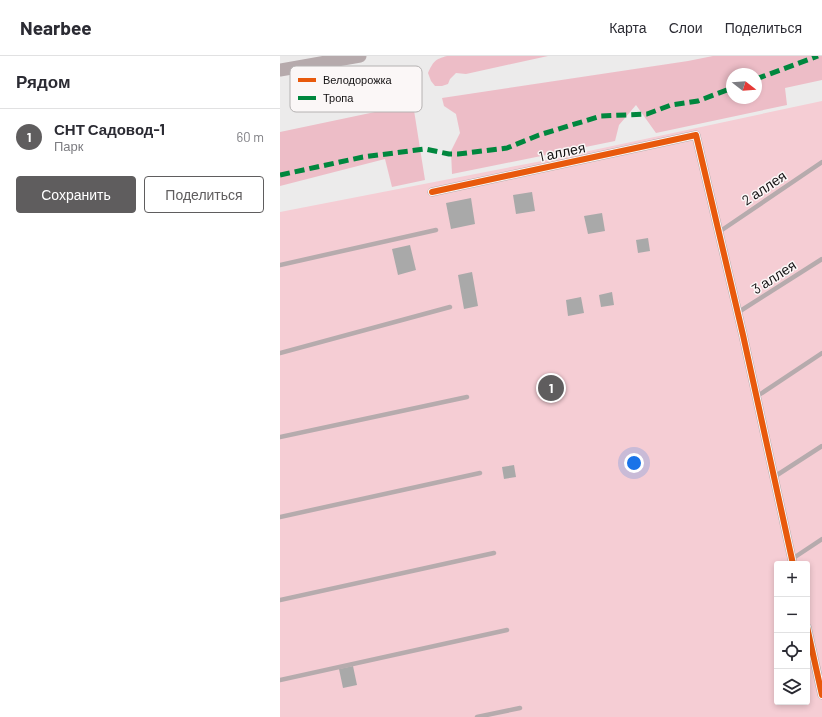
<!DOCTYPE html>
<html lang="ru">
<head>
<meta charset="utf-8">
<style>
	body { margin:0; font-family:Barlow,sans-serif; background:#f7f7f7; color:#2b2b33 }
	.controls { position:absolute; right:12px; bottom:12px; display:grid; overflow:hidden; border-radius:4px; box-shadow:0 2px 6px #0003 }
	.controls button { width:36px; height:36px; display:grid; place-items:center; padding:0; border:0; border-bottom:1px solid #e1e1e2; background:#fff; color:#2b2b33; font:20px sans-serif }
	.compass { position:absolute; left:446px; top:12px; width:36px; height:36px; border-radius:50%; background:#fff; box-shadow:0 2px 6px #0003; rotate:107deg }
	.you { position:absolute; left:354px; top:407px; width:14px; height:14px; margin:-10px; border:3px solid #fff; border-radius:50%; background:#1a73e8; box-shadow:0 0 0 6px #1a73e833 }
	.badge { display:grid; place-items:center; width:26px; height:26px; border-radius:50%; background:#5f5d5e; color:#fff; font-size:13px; font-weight:700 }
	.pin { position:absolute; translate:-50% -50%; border:2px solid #fff; box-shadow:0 1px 4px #0006 }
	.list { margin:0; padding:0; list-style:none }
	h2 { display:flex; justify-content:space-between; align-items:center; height:52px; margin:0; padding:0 16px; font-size:17px }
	h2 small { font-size:13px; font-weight:400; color:#7c7c81 }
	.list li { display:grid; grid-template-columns:26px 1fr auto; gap:12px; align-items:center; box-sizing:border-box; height:56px; padding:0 16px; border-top:1px solid #e1e1e2 }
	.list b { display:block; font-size:15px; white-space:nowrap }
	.list p { margin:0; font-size:13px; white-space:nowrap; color:#7c7c81 }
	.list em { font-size:13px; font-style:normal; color:#7c7c81 }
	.actions { display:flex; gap:8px; padding:12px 16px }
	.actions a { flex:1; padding:9px 0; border:1px solid #5f5d5e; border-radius:4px; text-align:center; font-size:14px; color:#5f5d5e }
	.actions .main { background:#5f5d5e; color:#fff }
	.icon { flex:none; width:22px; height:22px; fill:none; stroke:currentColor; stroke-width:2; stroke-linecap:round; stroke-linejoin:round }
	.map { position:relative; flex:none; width:542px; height:661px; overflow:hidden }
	header { display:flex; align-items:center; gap:24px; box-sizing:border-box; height:56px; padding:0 20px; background:#fff; border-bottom:1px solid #e1e1e2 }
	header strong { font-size:19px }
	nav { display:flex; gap:22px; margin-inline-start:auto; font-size:14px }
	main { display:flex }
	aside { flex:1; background:#fff }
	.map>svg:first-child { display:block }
</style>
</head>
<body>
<header>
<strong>Nearbee</strong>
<nav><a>Карта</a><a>Слои</a><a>Поделиться</a></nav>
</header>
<main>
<aside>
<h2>Рядом<small></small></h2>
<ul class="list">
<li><span class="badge">1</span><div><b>СНТ Садовод-1</b><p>Парк</p></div><em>60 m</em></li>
</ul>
<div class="actions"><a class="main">Сохранить</a><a>Поделиться</a></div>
</aside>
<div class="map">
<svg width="542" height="661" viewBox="0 0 542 661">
	<rect width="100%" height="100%" fill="#ecebeb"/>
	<!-- green -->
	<path fill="#f5cdd4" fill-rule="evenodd" d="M542 45V661H0V156L267 104ZM497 508H527V646H497Z"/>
	<!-- forest -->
	<path fill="#edbdc7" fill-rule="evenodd" d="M167 0H268L186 18 176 17 170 23 168 28 162 30H155L151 25 148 17C153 6 155 3 167 0Z
		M433 0H542V24L505 32 507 49 376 77 356 49 339 69 335 85 172 118 171 95 180 77 176 58 164 50 162 42 408 5ZM452 18H476V42H452Z
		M133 48 145 124 112 131 105 103 0 130V76Z"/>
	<!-- building -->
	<path fill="#a9a9a9" d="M252 136 255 155 236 158 233 139Z
		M191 142 195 168 171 173 166 147Z
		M322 157 325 175 308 178 304 160Z
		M368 182 370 195 358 197 356 184Z
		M130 189 136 214 118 219 112 193Z
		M192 216 198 250 184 253 178 219Z
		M332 236 334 249 321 251 319 239Z
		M301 241 304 257 288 260 286 244Z
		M234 409 236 421 224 423 222 411Z
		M73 610 77 629 63 632 59 613Z"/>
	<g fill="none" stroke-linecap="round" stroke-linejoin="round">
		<!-- service -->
		<path stroke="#b6abad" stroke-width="4.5" d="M439 176 542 106
			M0 209 156 174
			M457 257 542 203
			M0 297 170 251
			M476 341 542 297
			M0 381 187 341
			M494 421 542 390
			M0 461 200 417
			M512 503 542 483
			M0 544 214 497
			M0 624 227 574
			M197 661 240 652"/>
		<!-- minor -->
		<path stroke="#b6abad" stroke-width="9" d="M152 136 416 79 463 279 513 508
			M527 571 542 639"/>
		<!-- secondary -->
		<path stroke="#b6aaac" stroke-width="13" d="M0 14 80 0"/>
		<!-- quiet -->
		<path stroke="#00873e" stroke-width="5" stroke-dasharray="10 5" stroke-linecap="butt" d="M476 23 538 0
			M0 119 83 101 145 93 169 98H178L227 92 259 79 321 60 367 58 391 49 418 45 452 32"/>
		<defs>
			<path id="cycleway" d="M152 136 416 79 463 279 513 508
				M527 571 542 639"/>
		</defs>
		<!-- cycleway casing -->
		<use href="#cycleway" stroke="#fbf7f7" stroke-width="8"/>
		<!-- cycleway -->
		<use href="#cycleway" stroke="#e8590c" stroke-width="6"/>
	</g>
	<g text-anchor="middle" stroke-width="3" stroke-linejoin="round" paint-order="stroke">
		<!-- street labels -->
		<g font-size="14" fill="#131112" stroke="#fbf7f7">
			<text transform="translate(282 96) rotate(-12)" y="5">1 аллея</text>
			<text transform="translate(484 132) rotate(-34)" y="5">2 аллея</text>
			<text transform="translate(494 221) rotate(-33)" y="5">3 аллея</text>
		</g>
	</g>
	<!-- legend -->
	<rect x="10" y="10" width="132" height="46" rx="6" fill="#fbf7f7" stroke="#b5b2b2" stroke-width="1"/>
	<rect x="18" y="22" width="18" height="4" fill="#e8590c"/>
	<rect x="18" y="40" width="18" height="4" fill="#00873e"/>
	<g font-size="11" fill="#131112">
		<text x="43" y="28">Велодорожка</text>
		<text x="43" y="46">Тропа</text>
	</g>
</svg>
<div class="controls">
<button>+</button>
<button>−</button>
<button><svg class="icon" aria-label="locate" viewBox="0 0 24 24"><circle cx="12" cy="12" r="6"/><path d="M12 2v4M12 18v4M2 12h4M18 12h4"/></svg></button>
<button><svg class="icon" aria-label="layers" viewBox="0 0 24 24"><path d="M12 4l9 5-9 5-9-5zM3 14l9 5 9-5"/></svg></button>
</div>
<svg class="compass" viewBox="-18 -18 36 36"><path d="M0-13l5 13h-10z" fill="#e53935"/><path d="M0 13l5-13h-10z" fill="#7c7c81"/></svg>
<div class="you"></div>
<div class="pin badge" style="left:271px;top:332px">1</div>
</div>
</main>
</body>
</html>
